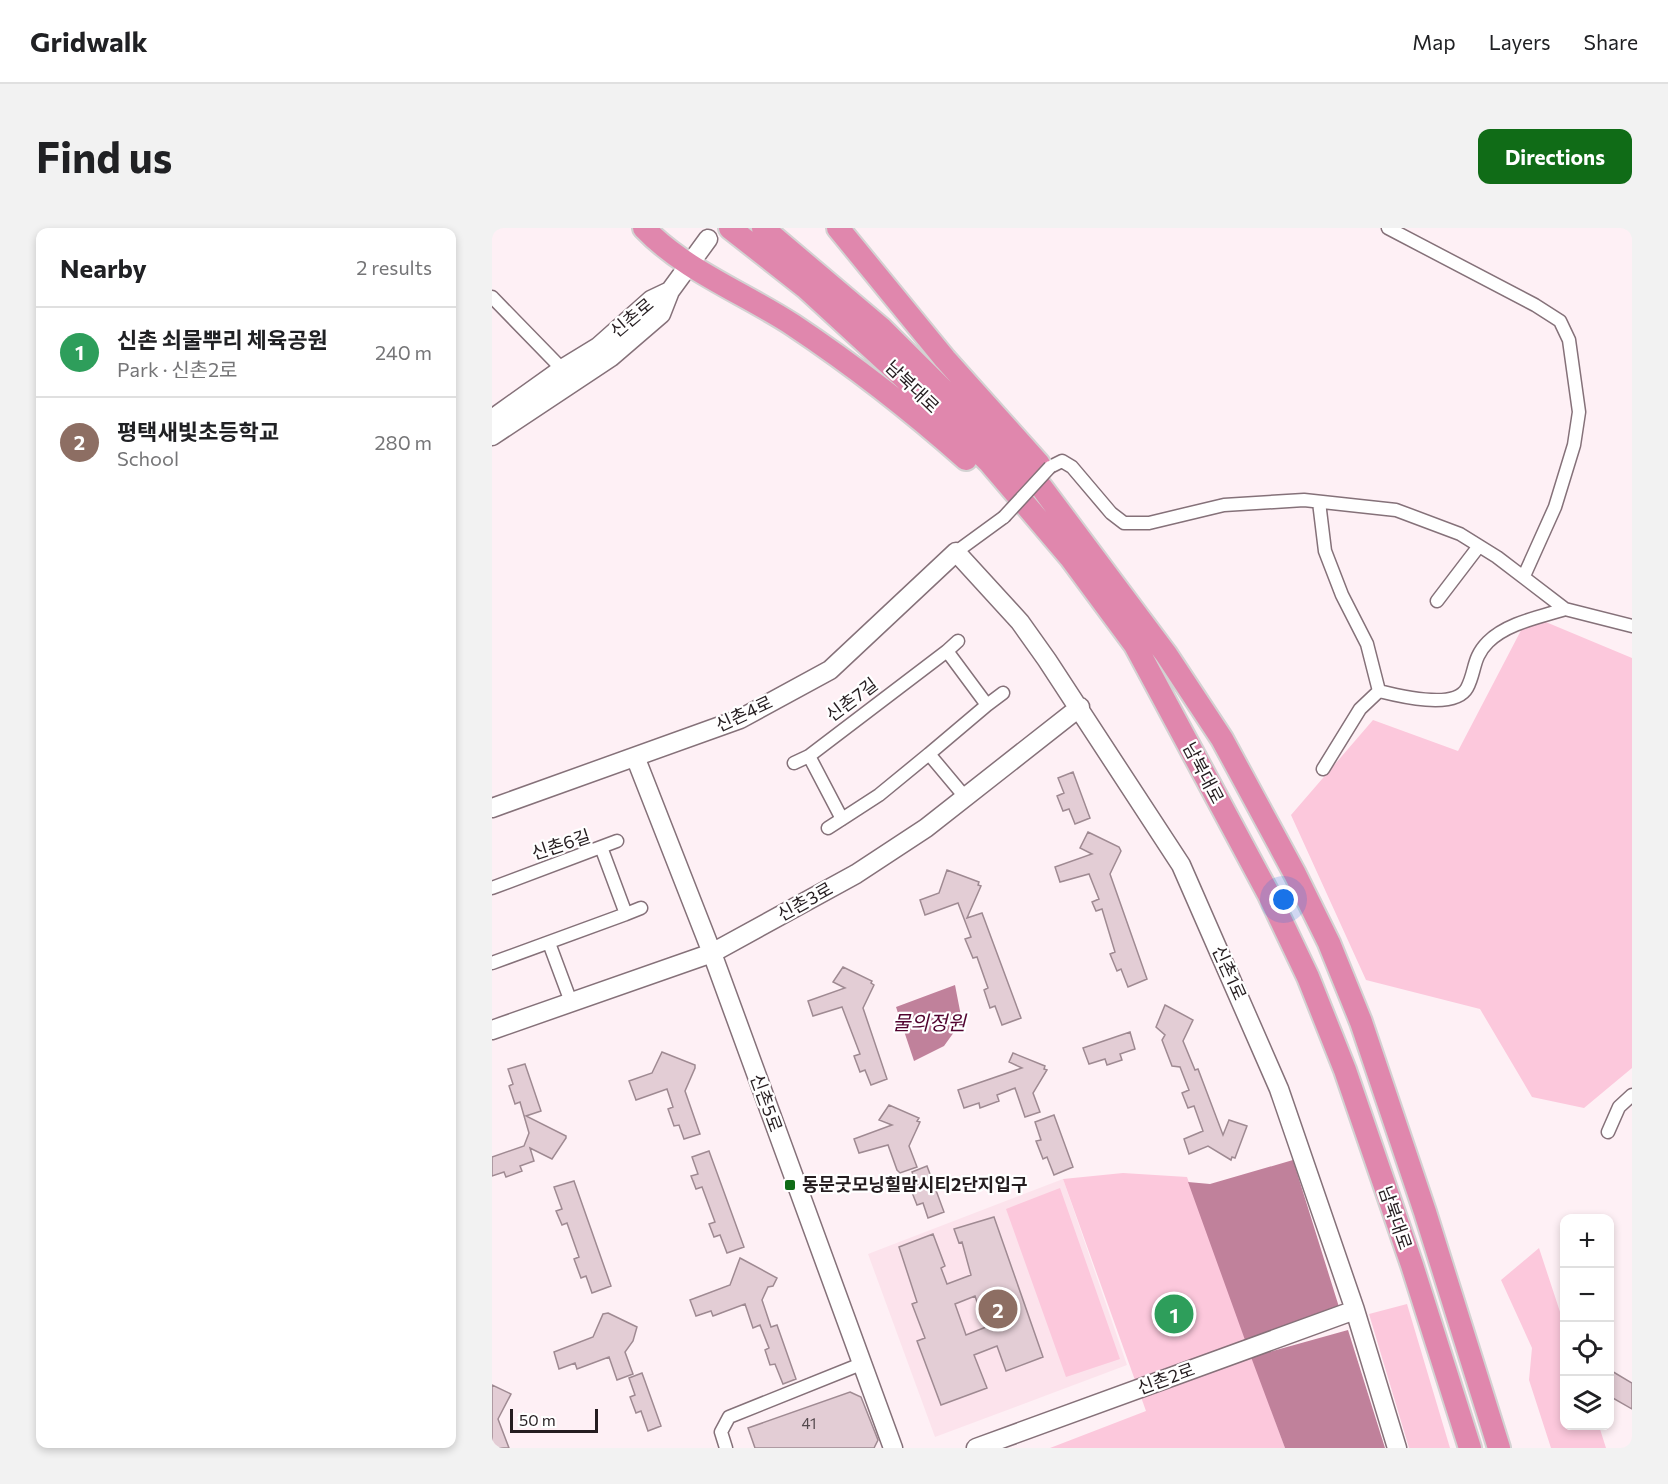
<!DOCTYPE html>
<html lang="en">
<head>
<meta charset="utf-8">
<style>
	body { margin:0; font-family:Commissioner,"Noto Sans KR",sans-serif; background:#f2f2f2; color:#202124 }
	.controls { position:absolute; right:18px; bottom:18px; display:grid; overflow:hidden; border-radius:12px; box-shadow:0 3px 9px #0003 }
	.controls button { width:54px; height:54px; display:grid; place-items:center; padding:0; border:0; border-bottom:2px solid #e0e0e0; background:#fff; color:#202124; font:30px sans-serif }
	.scale { position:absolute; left:18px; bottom:15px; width:88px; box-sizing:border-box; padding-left:6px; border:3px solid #251d20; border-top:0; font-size:16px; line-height:21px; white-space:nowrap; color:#251d20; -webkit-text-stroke:4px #fff; paint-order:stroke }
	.you { position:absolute; left:792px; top:672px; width:21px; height:21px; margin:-15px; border:4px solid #fff; border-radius:50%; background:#1a73e8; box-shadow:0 0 0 9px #1a73e833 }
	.badge { display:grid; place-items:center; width:39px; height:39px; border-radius:50%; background:#106c17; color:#fff; font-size:20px; font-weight:700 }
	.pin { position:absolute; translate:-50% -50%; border:3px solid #fff; box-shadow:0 2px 6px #0006 }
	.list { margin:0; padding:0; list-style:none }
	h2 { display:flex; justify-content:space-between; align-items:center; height:78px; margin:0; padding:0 24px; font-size:26px }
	h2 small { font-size:20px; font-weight:400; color:#757577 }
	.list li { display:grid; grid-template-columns:39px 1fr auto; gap:18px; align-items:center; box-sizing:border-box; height:90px; padding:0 24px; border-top:2px solid #e0e0e0 }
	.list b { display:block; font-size:22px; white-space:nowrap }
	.list p { margin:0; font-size:20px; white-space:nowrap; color:#757577 }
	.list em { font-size:20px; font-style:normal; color:#757577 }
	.icon { flex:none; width:33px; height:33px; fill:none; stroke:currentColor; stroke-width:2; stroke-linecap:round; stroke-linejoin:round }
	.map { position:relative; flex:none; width:1140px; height:1220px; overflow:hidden; border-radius:12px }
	header { display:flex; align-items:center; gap:36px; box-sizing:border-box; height:84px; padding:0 30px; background:#fff; border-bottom:2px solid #e0e0e0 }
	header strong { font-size:28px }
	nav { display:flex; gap:33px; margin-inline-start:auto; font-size:21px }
	.intro { display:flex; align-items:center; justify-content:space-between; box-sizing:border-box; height:144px; padding:0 36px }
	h1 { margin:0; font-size:42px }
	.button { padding:15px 27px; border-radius:12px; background:#106c17; color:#fff; font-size:21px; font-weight:700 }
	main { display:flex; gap:36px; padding:0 36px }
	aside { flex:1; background:#fff; border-radius:12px; box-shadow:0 3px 9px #0003 }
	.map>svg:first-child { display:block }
</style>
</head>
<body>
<header>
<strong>Gridwalk</strong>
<nav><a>Map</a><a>Layers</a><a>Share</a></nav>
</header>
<div class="intro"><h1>Find us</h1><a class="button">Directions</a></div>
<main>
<aside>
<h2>Nearby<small>2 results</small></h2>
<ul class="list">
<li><span class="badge" style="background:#2e9e5b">1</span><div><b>신촌 쇠물뿌리 체육공원</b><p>Park · 신촌2로</p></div><em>240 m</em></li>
<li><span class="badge" style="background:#8d6e63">2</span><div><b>평택새빛초등학교</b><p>School</p></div><em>280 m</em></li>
</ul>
</aside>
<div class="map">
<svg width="1140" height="1220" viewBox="0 0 1140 1220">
	<rect width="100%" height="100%" fill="#fef0f5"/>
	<!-- built -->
	<path fill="#fce3ec" d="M571 951 635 1137 443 1209 376 1026Z"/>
	<!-- green -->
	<path fill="#fcc8dc" d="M1037 387 1140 430V840L1092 880 1040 869 988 781 874 752 799 587 881 492 966 523Z
		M631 945 695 949 793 1220H558L654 1183 571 951Z
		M568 960 628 1131 574 1149 514 981Z
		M1047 1020 1072 1096V1198H1107L1114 1220H1059L1037 1152 1040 1120 1009 1052Z
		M915 1076 958 1220H917L877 1086Z"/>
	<!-- water -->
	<path fill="#c0819b" d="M463 757 470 793 452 818 422 833 404 779Z
		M801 932 847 1079 753 1112 696 954 718 956Z
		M856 1102 893 1220H793L759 1129Z"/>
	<!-- building -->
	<path fill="#e3cdd5" stroke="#9f8a92" stroke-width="1.5" fill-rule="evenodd" d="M581 544 598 590 583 596 577 581 571 583 565 568 572 565 566 550Z
		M596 604 627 619 629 623 618 646 655 751 636 759 629 741 625 743 618 726 623 724 610 681 604 683 600 674 607 671 597 646 568 654 563 639 600 626 588 620Z
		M455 642 487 654 486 657 489 658 475 690 490 685 529 790 510 797 503 778 498 780 492 762 496 760 485 729 481 730 473 711 479 709 466 675 433 687 428 672 447 665Z
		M351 739 380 753 379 755 382 757 371 780 395 851 379 857 373 842 368 844 362 828 368 826 350 779 321 788 316 773 353 760 341 754Z
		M673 777 701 792 691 813 703 842 706 841 731 907 737 892 755 898 743 930 740 929 739 932 716 918 697 926 692 911 711 903 702 878 696 880 690 865 697 862 688 839 680 838 670 812 673 807 664 799Z
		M638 804 643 821 628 826 630 832 615 837 613 831 597 836 591 820Z
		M170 824 203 837V840L193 863 208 906 192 911 187 897 182 898 176 881 181 879 175 861 144 872 137 853 160 845Z
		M521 825 553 838 552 841 555 842 541 865 548 884 533 889 523 860 505 867 507 873 488 880 487 875 472 880 466 862 530 840 517 834Z
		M33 836 49 883 34 888 74 908V910L60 931 38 920 42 933 28 938 30 943 14 949 12 944 0 948V929L32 918 37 905 28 874 23 876 17 858 21 856 16 841Z
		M397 877 427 890 425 893 428 894 417 918 425 939 408 945 405 942 396 917 367 925 362 911 400 897 387 892Z
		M562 887 581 939 562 947 555 929 551 931 544 913 549 912 543 894Z
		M217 923 252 1019 235 1025 228 1007 222 1009 217 996 223 994 210 959 204 961 199 948 206 946 200 929Z
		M435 938 452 984 436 990 431 975 425 977 419 962 426 959 420 944Z
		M82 953 119 1058 100 1065 94 1048 89 1050 82 1031 87 1029 75 995 70 997 64 983 70 981 62 959Z
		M502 989 551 1129 514 1143 505 1118 482 1127 495 1160 449 1177 425 1113 433 1110 420 1076 425 1074 407 1019 441 1006 453 1038 449 1040 455 1056 479 1047 470 1014 467 1015 462 1001ZM483 1068 494 1099 474 1107 463 1076Z
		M248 1030 285 1050 281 1058 276 1059 270 1072 279 1099 285 1097 304 1151 291 1156 283 1136 278 1137 273 1122 277 1120 268 1097 261 1100 253 1076 221 1088 219 1083 204 1088 198 1072 238 1057Z
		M116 1085 145 1099 141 1113 133 1124 141 1146 125 1152 117 1129 85 1141 83 1135 67 1141 62 1124 101 1109 111 1086Z
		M1118 1142 1140 1155V1181L1119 1169Z
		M150 1145 169 1198 156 1203 149 1183 144 1185 138 1169 143 1167 137 1150Z
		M0 1157 19 1166 6 1191 17 1220H0Z
		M358 1164 369 1169 386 1212 382 1220H263L256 1200Z"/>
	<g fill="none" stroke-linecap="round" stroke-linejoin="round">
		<defs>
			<path id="street" d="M896 0 1043 77 1068 93 1077 112 1087 184 1082 217 1063 279 1032 348
				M0 69 75 146
				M558 239 570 233 580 239 619 285 632 295H657L732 277 812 272 904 282 968 306 1005 329 1073 381 1140 398
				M827 274 833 323 850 367 875 416 887 463
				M464 324 512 289
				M945 373 987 318
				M455 423 466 413
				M495 477 511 465
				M437 526 495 477 455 423 317 528 350 591 387 567 437 526 473 569
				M302 535 317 528
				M831 541 868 481 887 463C907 468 963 482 975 460 984 443 980 430 996 414 1015 395 1048 389 1073 381
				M336 600 350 591
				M109 619 125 613
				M0 660 109 619 134 686 0 735
				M134 686 149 680
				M57 715 79 774
				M1116 904 1127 879 1140 867
				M234 1220 229 1204 237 1189 369 1136"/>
			<path id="secondary" d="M0 191 70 141 106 119 159 72 178 63
				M0 208 119 129 169 86 178 63 216 11
				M144 531 220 725 401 1220
				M0 580 248 491 338 442 464 324 528 394 555 432 689 637 787 861 863 1082 905 1220
				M0 802 220 725 364 646 434 600 588 479
				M484 1220 863 1082"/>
			<path id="highway" d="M152 0C192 42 252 65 301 97 361 137 420 183 474 231
				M238 0 313 59 413 151 498 235 578 329 643 417 776 665 816 749 853 842 920 1037 978 1220
				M271 0 390 101 550 260 674 426 730 511 803 646 837 715 869 794 933 984 1007 1220
				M346 0 453 131 547 236"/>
		</defs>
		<!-- street casing -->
		<use href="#street" stroke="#857179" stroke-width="15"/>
		<!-- secondary casing -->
		<use href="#secondary" stroke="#857179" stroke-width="21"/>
		<!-- highway casing -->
		<use href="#highway" stroke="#d3d2d2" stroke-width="26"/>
		<!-- street -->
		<use href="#street" stroke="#fff" stroke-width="12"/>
		<!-- secondary -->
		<use href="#secondary" stroke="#fff" stroke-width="18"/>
		<!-- highway -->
		<use href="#highway" stroke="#e087ad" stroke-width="22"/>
		<defs>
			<path id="street-bridge" d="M512 289 558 239"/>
		</defs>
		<!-- street-bridge casing -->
		<use href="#street-bridge" stroke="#857179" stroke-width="15" stroke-linecap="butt"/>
		<!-- street-bridge -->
		<use href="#street-bridge" stroke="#fff" stroke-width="12"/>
	</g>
	<!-- markers -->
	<rect fill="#106c17" stroke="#fff" stroke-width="2" x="292" y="951" width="12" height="12" rx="3"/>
	<g text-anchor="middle" stroke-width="4.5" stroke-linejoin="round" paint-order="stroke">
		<!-- number labels -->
		<g font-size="15" fill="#54494d">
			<text x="317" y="1201">41</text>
		</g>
		<!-- street labels -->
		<g font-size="18" fill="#251d20" stroke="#fff">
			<text transform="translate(140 90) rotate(-40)" y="6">신촌로</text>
			<text transform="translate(420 159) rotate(44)" y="6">남북대로</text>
			<text transform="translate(360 472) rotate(-37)" y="6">신촌7길</text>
			<text transform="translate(252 486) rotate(-25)" y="6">신촌4로</text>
			<text transform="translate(711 545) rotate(62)" y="6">남북대로</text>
			<text transform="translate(69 617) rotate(-18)" y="6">신촌6길</text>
			<text transform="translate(313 674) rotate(-29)" y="6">신촌3로</text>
			<text transform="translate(737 745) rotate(66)" y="6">신촌1로</text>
			<text transform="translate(274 875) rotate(70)" y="6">신촌5로</text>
			<text transform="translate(903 990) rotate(71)" y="6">남북대로</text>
			<text transform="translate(674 1151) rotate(-20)" y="6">신촌2로</text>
		</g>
		<!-- poi labels -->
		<g font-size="18" font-weight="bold" fill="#251d20" stroke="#fff" text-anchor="start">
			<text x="310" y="963">동문굿모닝힐맘시티2단지입구</text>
		</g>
		<!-- water labels -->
		<g font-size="20" font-style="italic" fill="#51032f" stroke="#fff">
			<text x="437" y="802">물의정원</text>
		</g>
	</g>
</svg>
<div class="controls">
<button>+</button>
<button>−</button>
<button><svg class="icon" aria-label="locate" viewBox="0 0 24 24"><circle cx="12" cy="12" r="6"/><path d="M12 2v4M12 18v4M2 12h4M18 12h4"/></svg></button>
<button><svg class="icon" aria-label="layers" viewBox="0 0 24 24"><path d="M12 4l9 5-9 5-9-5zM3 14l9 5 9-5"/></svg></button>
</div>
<div class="scale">50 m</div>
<div class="you"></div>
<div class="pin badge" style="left:682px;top:1086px;background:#2e9e5b">1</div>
<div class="pin badge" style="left:506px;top:1081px;background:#8d6e63">2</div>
</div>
</main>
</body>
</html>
